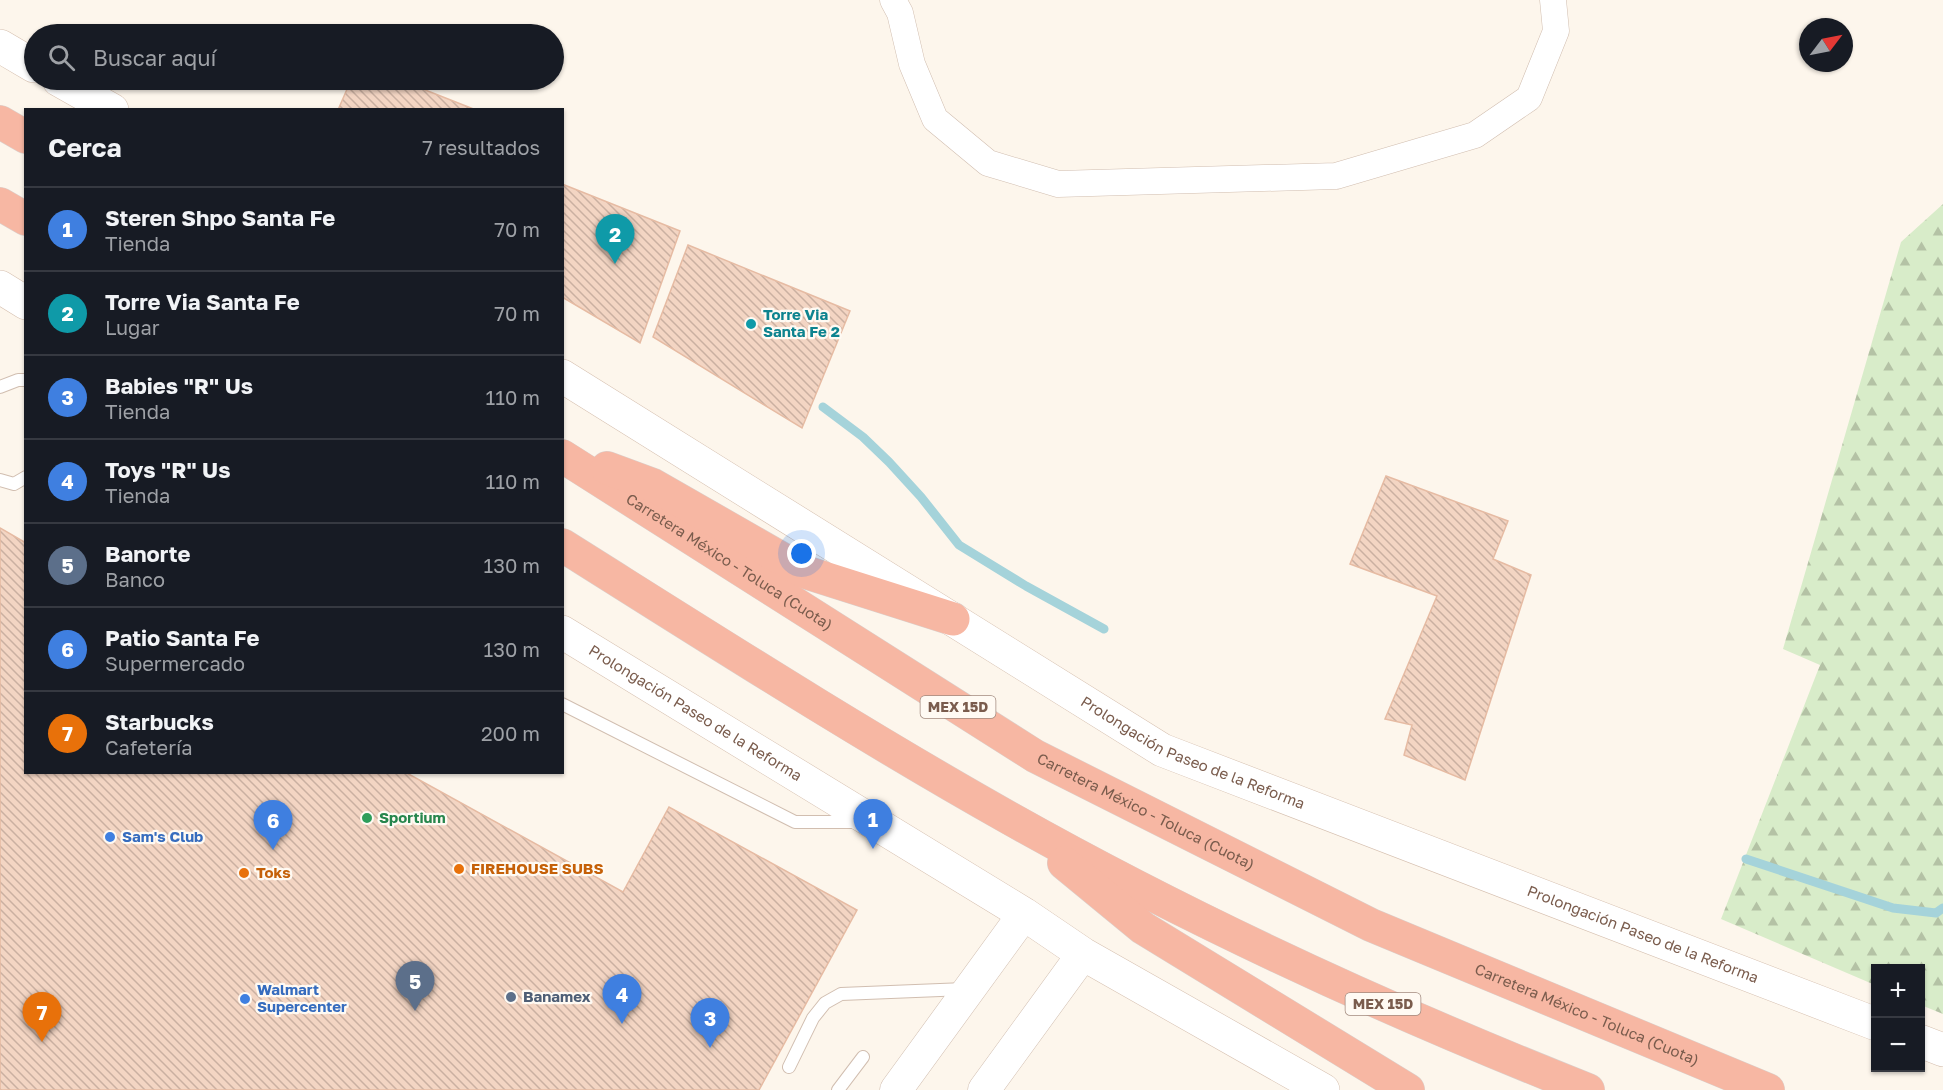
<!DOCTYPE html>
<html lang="es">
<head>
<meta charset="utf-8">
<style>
	body { margin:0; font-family:"Golos Text",sans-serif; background:#242831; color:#f1f3f6 }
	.controls { position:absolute; right:18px; bottom:18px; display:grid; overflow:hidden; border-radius:0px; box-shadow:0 2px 4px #0004 }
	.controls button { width:54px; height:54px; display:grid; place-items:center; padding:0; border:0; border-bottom:2px solid #363941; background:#171b24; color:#f1f3f6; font:30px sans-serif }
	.compass { position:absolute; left:1799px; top:18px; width:54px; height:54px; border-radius:50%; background:#171b24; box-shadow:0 2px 4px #0004; rotate:58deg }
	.you { position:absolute; left:802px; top:554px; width:21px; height:21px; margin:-15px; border:4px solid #fff; border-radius:50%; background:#1a73e8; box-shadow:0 0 0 9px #1a73e833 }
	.badge { display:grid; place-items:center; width:39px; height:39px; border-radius:50%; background:#d93025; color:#fff; font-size:20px; font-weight:700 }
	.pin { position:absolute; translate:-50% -50px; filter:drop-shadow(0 2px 3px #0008) }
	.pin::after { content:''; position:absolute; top:32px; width:21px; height:18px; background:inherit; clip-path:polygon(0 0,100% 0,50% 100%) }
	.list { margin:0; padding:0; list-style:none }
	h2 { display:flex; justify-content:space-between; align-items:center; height:78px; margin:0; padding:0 24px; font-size:26px }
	h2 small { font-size:20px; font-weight:400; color:#9ea1a6 }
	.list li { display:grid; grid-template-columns:39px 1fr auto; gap:18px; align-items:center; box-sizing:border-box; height:84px; padding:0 24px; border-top:2px solid #363941 }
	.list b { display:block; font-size:22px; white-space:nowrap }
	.list p { margin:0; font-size:20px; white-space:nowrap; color:#9ea1a6 }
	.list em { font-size:20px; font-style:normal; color:#9ea1a6 }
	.icon { flex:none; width:33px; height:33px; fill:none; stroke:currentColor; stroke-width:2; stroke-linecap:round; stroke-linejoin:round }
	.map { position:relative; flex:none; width:1943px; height:1090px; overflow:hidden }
	.search { position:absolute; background:#171b24; box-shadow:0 2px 4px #0004; left:24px; top:24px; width:540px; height:66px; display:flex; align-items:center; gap:15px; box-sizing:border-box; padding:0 21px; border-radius:33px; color:#9ea1a6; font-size:22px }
	.panel { position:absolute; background:#171b24; box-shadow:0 2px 4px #0004; left:24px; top:108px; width:540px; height:666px; border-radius:0px }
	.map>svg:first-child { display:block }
</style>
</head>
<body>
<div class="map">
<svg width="1943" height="1090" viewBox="0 0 1943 1090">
	<defs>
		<pattern id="forest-firs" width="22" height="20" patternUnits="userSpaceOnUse" patternTransform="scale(1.5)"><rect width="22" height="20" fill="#d8ecc9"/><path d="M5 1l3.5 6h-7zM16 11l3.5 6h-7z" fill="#b4c2a5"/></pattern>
		<pattern id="building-back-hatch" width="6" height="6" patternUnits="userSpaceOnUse" patternTransform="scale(1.5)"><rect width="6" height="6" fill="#f3d5c3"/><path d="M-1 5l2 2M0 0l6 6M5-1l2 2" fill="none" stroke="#cab0a1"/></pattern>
	</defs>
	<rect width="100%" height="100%" fill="#fdf6ec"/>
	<!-- forest -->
	<path fill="url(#forest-firs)" d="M1943 204V1014L1921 1005 1920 968H1876L1875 985 1721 919 1820 665 1783 649 1901 242Z"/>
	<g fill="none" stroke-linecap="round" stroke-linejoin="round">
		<!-- stream -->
		<path stroke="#a5d3da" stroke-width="9" d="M823 407 863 437 889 462 921 497 959 545 1026 586 1104 629
			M1746 859 1893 908 1936 913 1943 908"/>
	</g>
	<!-- building -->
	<path fill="url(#building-back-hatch)" stroke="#e6bba3" stroke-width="1.5" d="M351 80H400L476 110H338Z
		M562 184 680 231 640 343 562 297Z
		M688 245 850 311 802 428 653 337Z
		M1386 476 1508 521 1493 559 1531 575 1465 780 1404 755 1412 725 1385 719 1437 596 1350 564Z
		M0 528 26 543V772H405L623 892 669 807 857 910 759 1090H0Z"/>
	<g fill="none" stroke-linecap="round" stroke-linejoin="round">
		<defs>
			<path id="service" d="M0 387 18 380H26
				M0 480 14 484 26 477
				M562 704 795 822H857
				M789 1067 813 1018 825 1003 841 994 965 989
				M838 1090 863 1057"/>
			<path id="minor" d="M893 0 900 13 912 64 935 119 988 163 1058 184 1336 176 1475 135 1529 98 1556 31 1553 0"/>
			<path id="tertiary" d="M896 1090 1024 914
				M984 1090 1083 954"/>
			<g id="secondary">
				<path d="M0 46 34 66"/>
				<path d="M59 80 112 110"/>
				<path d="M0 287 26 303"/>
				<path id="s1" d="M562 376 1162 750 1876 1024"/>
				<path id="s2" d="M562 632 1024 914 1083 954 1323 1090"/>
				<path d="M1920 1041 1943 1050"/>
			</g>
			<g id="motorway">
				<path d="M0 122 26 137"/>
				<path d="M0 204 26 219"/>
				<path id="s3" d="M562 456 1035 756 1371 925 1768 1090"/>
				<path d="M607 468 653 485 805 572 953 619"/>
				<path d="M562 545C710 638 858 733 1011 819 1196 923 1391 1012 1588 1090"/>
				<path d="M1064 863 1143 928 1408 1090"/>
			</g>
		</defs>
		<!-- service casing -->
		<use href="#service" stroke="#d1beb0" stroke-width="14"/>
		<!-- minor casing -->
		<use href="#minor" stroke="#d1beb0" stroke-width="27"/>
		<!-- tertiary casing -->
		<use href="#tertiary" stroke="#d1beb0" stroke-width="33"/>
		<!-- secondary casing -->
		<use href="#secondary" stroke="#d6c0b0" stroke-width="34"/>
		<!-- motorway casing -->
		<use href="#motorway" stroke="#dad1cd" stroke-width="34"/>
		<!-- service -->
		<use href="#service" stroke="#fff" stroke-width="12"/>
		<!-- minor -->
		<use href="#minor" stroke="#fff" stroke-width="26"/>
		<!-- tertiary -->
		<use href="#tertiary" stroke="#fff" stroke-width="32"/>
		<!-- secondary -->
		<use href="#secondary" stroke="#fff" stroke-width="33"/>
		<!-- motorway -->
		<use href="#motorway" stroke="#f7b7a3" stroke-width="33"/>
	</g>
	<!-- markers -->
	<circle fill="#0f9aa8" stroke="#fffaf3" stroke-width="2" cx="751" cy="324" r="6"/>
	<circle fill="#2e9e5b" stroke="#fffaf3" stroke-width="2" cx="367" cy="818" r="6"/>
	<g fill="#3f7fe0" stroke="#fffaf3" stroke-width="2">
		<circle cx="110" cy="837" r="6"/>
		<circle cx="245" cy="999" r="6"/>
	</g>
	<g fill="#e8710a" stroke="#fffaf3" stroke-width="2">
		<circle cx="459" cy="869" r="6"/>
		<circle cx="244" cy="873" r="6"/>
	</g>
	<circle fill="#5c6f8a" stroke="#fffaf3" stroke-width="2" cx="511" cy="997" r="6"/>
	<g text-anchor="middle" stroke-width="4.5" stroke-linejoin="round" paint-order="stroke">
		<!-- shield labels -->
		<g fill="#fffaf3" stroke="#a28b7f" stroke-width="1.5">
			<rect x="920.5" y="696" width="75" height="22" rx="4.5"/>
			<rect x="1345.5" y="993" width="75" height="22" rx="4.5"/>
		</g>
		<g font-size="14" font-weight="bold" fill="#7a5c4d">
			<text x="958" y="712">MEX 15D</text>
			<text x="1383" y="1009">MEX 15D</text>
		</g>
		<!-- culture labels -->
		<g font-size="15" font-weight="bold" fill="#0d838f" stroke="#fffaf3" text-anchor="start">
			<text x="763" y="320">Torre Via<tspan x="763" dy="17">Santa Fe 2</tspan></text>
		</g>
		<!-- street labels -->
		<g font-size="15" fill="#7a5c4d" stroke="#fffaf3">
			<text dy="5" stroke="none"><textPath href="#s3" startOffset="198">Carretera México - Toluca (Cuota)</textPath></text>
			<text dy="5" stroke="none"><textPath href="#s2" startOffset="156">Prolongación Paseo de la Reforma</textPath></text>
			<text dy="5" stroke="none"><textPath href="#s1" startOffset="736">Prolongación Paseo de la Reforma</textPath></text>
			<text dy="5" stroke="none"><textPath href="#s3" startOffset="684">Carretera México - Toluca (Cuota)</textPath></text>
			<text dy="5" stroke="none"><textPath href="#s1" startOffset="1222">Prolongación Paseo de la Reforma</textPath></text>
			<text dy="5" stroke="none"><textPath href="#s3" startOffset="1170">Carretera México - Toluca (Cuota)</textPath></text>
		</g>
		<!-- leisure labels -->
		<g font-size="15" font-weight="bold" fill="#27864d" stroke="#fffaf3" text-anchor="start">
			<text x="379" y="823">Sportium</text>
		</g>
		<!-- shop labels -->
		<g font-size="15" font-weight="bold" fill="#366cbe" stroke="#fffaf3" text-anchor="start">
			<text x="122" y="842">Sam's Club</text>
			<text x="257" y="995">Walmart<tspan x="257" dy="17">Supercenter</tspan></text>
		</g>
		<!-- food labels -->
		<g font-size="15" font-weight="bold" fill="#c56008" stroke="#fffaf3" text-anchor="start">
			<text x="471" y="874">FIREHOUSE SUBS</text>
			<text x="256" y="878">Toks</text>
		</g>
		<!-- service labels -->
		<g font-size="15" font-weight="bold" fill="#4e5e75" stroke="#fffaf3" text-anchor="start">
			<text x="523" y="1002">Banamex</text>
		</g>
	</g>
</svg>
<div class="controls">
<button>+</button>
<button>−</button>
</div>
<svg class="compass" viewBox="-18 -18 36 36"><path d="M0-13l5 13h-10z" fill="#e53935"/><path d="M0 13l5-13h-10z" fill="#9ea1a6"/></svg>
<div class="you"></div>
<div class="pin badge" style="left:873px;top:849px;background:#3f7fe0">1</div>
<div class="pin badge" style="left:615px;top:264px;background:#0f9aa8">2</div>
<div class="pin badge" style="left:710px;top:1048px;background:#3f7fe0">3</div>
<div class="pin badge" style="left:622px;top:1024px;background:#3f7fe0">4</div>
<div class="pin badge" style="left:415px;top:1011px;background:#5c6f8a">5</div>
<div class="pin badge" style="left:273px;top:850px;background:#3f7fe0">6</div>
<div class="pin badge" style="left:42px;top:1042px;background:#e8710a">7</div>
<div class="search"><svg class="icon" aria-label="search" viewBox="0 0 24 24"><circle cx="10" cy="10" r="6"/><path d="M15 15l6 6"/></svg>Buscar aquí</div>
<section class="panel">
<h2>Cerca<small>7 resultados</small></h2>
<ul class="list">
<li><span class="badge" style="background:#3f7fe0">1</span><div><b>Steren Shpo Santa Fe</b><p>Tienda</p></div><em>70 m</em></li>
<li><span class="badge" style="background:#0f9aa8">2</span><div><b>Torre Via Santa Fe</b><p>Lugar</p></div><em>70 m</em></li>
<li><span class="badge" style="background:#3f7fe0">3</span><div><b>Babies &quot;R&quot; Us</b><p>Tienda</p></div><em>110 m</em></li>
<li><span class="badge" style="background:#3f7fe0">4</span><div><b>Toys &quot;R&quot; Us</b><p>Tienda</p></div><em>110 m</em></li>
<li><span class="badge" style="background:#5c6f8a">5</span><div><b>Banorte</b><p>Banco</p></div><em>130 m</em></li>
<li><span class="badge" style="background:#3f7fe0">6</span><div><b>Patio Santa Fe</b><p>Supermercado</p></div><em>130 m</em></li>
<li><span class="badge" style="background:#e8710a">7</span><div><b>Starbucks</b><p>Cafetería</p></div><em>200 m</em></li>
</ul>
</section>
</div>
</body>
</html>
